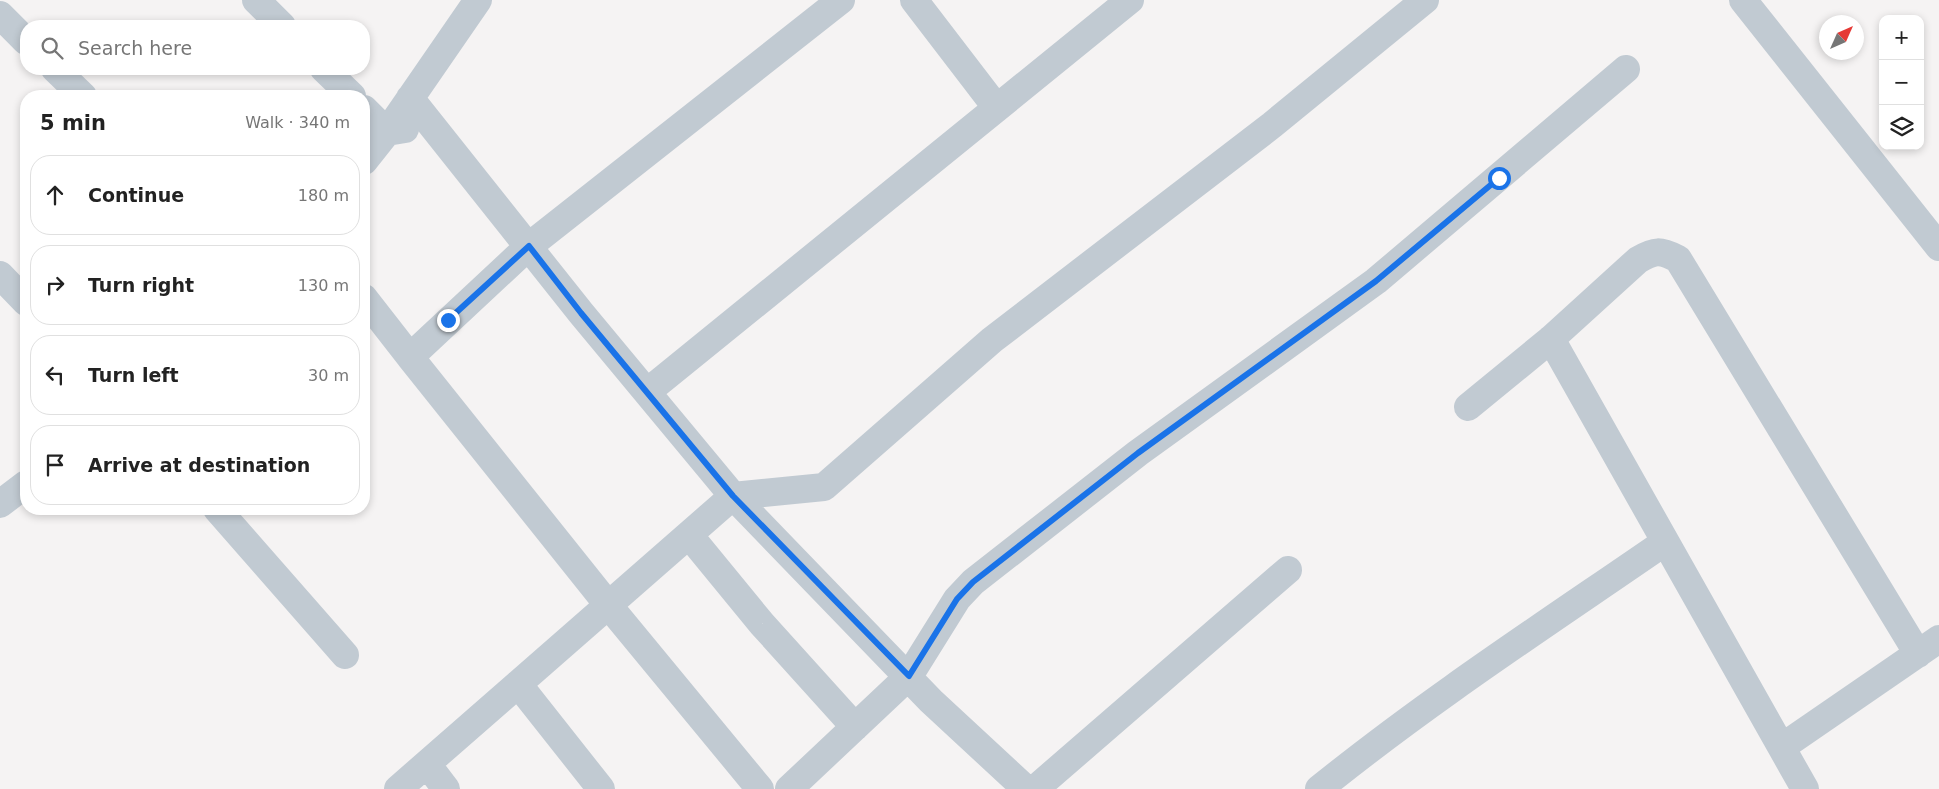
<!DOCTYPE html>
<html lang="en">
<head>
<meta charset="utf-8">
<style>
	body { margin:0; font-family:"DejaVu Sans",sans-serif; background:#f2f2f2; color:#222 }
	.controls { position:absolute; right:15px; top:15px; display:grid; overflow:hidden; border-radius:10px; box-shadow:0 2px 8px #0003 }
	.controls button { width:45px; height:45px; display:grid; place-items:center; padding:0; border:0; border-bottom:1px solid #e0e0e0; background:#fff; color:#222; font:25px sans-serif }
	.compass { position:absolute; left:1819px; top:15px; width:45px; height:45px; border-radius:50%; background:#fff; box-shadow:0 2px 8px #0003; rotate:45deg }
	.stop { position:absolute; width:15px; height:15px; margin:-11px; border:4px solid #1a73e8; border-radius:50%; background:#fff }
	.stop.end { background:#1a73e8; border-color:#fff; box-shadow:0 1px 5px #0008 }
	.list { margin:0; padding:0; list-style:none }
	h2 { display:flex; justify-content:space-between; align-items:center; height:65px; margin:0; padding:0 20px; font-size:21px }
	h2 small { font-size:16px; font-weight:400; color:#767676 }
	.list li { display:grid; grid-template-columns:32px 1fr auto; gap:15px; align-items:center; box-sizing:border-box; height:80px; margin:0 10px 10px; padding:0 10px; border:1px solid #e0e0e0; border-radius:20px }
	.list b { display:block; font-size:19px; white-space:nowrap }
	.list em { font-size:16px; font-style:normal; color:#767676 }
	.icon { flex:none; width:28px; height:28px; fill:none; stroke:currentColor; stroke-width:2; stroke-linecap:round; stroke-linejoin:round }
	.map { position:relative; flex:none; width:1939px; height:789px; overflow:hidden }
	.search { position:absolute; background:#fff; box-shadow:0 2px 8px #0003; left:20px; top:20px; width:350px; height:55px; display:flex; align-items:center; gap:12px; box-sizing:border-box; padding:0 18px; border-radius:20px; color:#767676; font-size:19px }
	.panel { position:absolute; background:#fff; box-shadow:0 2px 8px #0003; left:20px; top:90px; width:350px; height:425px; border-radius:20px }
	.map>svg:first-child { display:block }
</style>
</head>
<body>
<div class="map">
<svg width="1939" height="789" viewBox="0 0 1939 789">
	<rect width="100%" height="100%" fill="#f5f3f3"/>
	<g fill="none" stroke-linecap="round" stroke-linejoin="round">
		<!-- street -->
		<path stroke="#c1cad2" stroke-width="28" d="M256 0 282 26
			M914 0 996 107
			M1743 0 1939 247
			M0 15 26 41
			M55 69 83 96
			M324 69 352 96
			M410 98 581 313 733 496 931 701 1026 789
			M364 109 387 132 405 129
			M364 161 387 132 478 0
			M0 275 26 302
			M364 298 410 357 529 246 841 0
			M1551 339 1805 789
			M410 357 609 606 760 789
			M647 392 1130 0
			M1468 407 1551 339 1638 260C1655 250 1660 250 1678 259L1918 654
			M0 504 26 484
			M217 509 345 655
			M689 535 762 624 855 727
			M518 684 601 789
			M1782 747 1939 639
			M427 764 446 789
			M398 789 733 496 824 487 992 340 1272 125 1425 0
			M789 789 909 676 957 599 973 582 1138 453 1376 281 1626 69
			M1035 789 1288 570
			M1319 789C1429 700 1549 622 1665 542"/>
	</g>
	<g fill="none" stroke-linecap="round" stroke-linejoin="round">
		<!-- route -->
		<path stroke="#1a73e8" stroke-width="6" d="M448 320 529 246 581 313 733 496 909 676 957 599 973 582 1138 453 1376 281 1499 178"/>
	</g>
</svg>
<div class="controls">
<button>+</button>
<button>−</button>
<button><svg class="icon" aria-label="layers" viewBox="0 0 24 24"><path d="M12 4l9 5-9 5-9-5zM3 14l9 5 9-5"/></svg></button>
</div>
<svg class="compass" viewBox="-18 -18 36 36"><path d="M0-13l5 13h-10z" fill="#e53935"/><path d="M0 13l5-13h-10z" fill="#767676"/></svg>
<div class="stop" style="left:1499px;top:178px"></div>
<div class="stop end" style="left:448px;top:320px"></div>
<div class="search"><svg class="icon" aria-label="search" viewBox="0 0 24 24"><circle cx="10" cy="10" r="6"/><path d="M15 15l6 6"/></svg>Search here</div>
<section class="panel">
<h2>5 min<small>Walk · 340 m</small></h2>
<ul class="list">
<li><svg class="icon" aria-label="ahead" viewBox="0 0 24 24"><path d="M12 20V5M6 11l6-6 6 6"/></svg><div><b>Continue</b></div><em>180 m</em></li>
<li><svg class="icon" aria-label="right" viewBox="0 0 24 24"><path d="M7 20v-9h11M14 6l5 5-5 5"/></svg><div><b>Turn right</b></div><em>130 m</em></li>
<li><svg class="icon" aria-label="left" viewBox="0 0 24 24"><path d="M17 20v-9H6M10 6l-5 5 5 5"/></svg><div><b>Turn left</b></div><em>30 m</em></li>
<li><svg class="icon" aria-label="arrive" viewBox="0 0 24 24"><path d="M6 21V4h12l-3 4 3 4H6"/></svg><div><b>Arrive at destination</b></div></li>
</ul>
</section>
</div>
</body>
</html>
